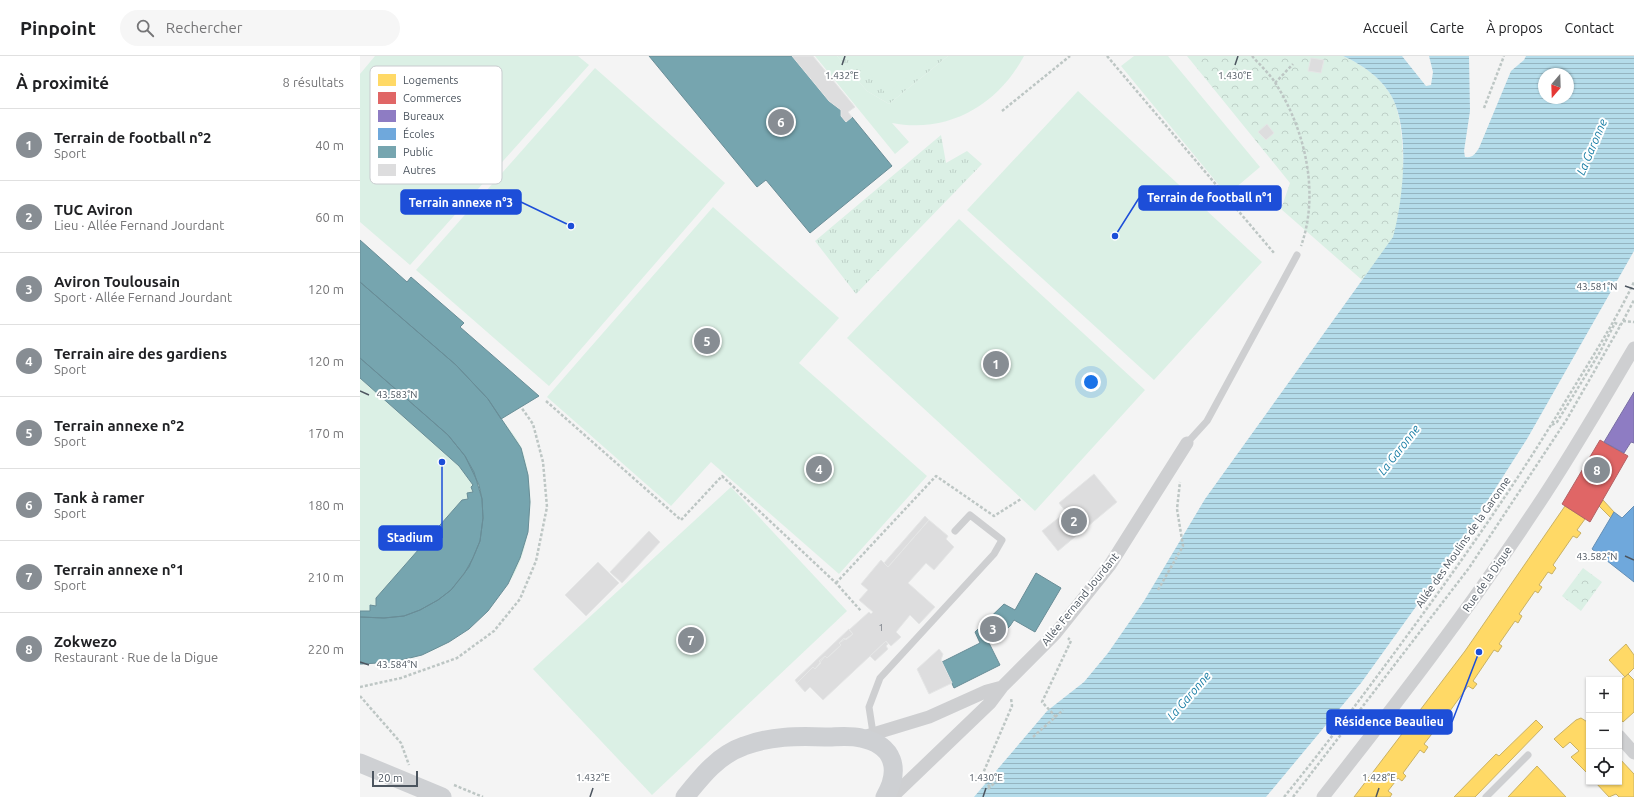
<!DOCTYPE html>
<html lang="fr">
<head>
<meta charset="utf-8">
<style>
	body { margin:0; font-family:Ubuntu,sans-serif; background:#f6f6f6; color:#202124 }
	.controls { position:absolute; right:12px; bottom:12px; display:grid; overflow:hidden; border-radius:0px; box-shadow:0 1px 3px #0004 }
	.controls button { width:36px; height:36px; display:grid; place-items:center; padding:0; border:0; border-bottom:1px solid #e0e0e0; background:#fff; color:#202124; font:20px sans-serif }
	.compass { position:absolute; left:1178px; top:12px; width:36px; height:36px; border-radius:50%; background:#fff; box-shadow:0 1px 3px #0004; rotate:199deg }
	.scale { position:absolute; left:12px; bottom:10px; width:46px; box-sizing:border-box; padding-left:4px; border:2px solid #4c555f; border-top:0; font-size:11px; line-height:14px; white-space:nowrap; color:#4c555f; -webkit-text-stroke:3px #fff; paint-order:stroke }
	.you { position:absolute; left:731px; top:326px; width:14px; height:14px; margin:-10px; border:3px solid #fff; border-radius:50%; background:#1a73e8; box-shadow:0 0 0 6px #1a73e833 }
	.badge { display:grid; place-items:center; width:26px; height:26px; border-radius:50%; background:#878d93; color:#fff; font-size:13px; font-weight:700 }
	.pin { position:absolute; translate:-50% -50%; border:2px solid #fff; box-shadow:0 1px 4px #0006 }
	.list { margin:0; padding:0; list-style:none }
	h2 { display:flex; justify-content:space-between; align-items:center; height:52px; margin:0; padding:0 16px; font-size:17px }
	h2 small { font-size:13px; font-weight:400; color:#757577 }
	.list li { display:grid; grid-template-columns:26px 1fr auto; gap:12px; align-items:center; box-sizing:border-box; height:72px; padding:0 16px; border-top:1px solid #e0e0e0 }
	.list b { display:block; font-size:15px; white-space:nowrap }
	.list p { margin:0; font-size:13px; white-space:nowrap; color:#757577 }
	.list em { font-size:13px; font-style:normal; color:#757577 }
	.icon { flex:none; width:22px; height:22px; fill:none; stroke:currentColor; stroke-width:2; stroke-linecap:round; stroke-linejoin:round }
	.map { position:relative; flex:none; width:1274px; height:741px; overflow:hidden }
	header { display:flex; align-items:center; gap:24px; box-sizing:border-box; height:56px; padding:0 20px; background:#fff; border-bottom:1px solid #e0e0e0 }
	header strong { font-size:19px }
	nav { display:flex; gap:22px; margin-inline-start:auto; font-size:14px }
	.search { width:280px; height:36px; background:#f6f6f6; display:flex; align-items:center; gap:10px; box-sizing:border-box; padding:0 14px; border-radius:22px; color:#757577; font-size:15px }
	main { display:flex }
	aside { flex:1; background:#fff }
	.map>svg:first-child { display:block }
</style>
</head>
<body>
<header>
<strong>Pinpoint</strong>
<div class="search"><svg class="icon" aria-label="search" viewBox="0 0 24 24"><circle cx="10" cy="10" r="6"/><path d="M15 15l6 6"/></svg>Rechercher</div>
<nav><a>Accueil</a><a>Carte</a><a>À propos</a><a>Contact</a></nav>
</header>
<main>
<aside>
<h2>À proximité<small>8 résultats</small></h2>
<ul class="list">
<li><span class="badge">1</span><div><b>Terrain de football n°2</b><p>Sport</p></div><em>40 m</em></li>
<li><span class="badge">2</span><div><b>TUC Aviron</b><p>Lieu · Allée Fernand Jourdant</p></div><em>60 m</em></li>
<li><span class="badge">3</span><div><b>Aviron Toulousain</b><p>Sport · Allée Fernand Jourdant</p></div><em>120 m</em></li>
<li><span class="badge">4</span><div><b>Terrain aire des gardiens</b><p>Sport</p></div><em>120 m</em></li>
<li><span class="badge">5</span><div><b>Terrain annexe n°2</b><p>Sport</p></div><em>170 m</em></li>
<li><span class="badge">6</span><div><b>Tank à ramer</b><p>Sport</p></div><em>180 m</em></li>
<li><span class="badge">7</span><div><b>Terrain annexe n°1</b><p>Sport</p></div><em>210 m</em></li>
<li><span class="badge">8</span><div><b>Zokwezo</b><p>Restaurant · Rue de la Digue</p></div><em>220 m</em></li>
</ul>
</aside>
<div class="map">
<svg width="1274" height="741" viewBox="0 0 1274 741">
	<defs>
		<pattern id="grass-tufts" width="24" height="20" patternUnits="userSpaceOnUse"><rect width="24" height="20" fill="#dbf0e5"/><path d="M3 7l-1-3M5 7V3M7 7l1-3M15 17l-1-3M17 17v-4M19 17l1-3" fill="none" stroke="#bed0c7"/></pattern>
		<pattern id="forest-crowns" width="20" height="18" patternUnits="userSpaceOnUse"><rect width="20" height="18" fill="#dbf0e5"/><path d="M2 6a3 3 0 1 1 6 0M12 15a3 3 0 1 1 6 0" fill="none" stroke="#bed0c7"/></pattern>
		<pattern id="water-rules" width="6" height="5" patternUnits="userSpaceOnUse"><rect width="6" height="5" fill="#b4dcea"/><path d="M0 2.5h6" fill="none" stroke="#95b5c1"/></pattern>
	</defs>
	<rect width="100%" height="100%" fill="#f4f4f4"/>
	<!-- grass -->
	<path fill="url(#grass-tufts)" d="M477 0H588L529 48 507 35Z
		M581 79 586 107 607 95 622 108 496 238 455 185Z"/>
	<!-- forest -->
	<path fill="url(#forest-crowns)" d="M827 0H983C1003 9 1023 23 1033 43 1047 71 1046 154 1033 182 1026 197 1012 210 1002 224L921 153 930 127Z
		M1223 512 1242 526 1221 555 1202 540Z"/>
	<!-- pitch -->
	<path fill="#dbf0e5" d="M15 0H218L229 9 50 209 0 166V18Z
		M455 0H477L507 35 529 48 588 0H664C638 49 588 78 532 67L549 86 535 98Z
		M495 0H575L526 38Z
		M774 0H808L900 111 867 139 761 10Z
		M235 12 365 127 189 330 56 214Z
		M718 35 902 206 794 324 607 154Z
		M353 151 479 262 439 307 567 420 479 518 351 406 311 450 187 341Z
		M599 163 785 334 675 455 487 282Z
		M0 184 47 226 51 221 104 267 100 271 179 340 142 363C148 372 158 383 162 393 176 433 173 493 148 528 142 536 134 544 127 551 108 574 91 588 62 599 43 606 22 607 2 608H0Z
		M371 431 487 555 292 739 173 613Z"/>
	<!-- water -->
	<path fill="url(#water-rules)" fill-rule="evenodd" d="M983 0H1042L1066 30 1071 29 1073 16 1069 0H1109L1110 55 1104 95 1105 101C1113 102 1115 98 1119 92L1151 15 1164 4 1166 0H1274V195L1167 383 1091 502 1001 627 906 741H614L687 655 724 626 748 597 784 545 845 443 1033 181C1043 145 1050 78 1033 43 1023 23 1003 9 983 0ZM1184 18H1208V42H1184Z"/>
	<!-- homes -->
	<path fill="#ffd966" stroke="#c9b164" d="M1243 444 1254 456 1251 462 1239 450Z
		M1205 450 1225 463 1217 474 1221 477 1217 482 1213 480 1193 509 1196 512 1192 518 1188 516 1179 529 1182 531 1178 537 1175 535 1159 558 1162 560 1158 567 1155 565 1139 588 1142 590 1138 596 1134 594 1113 625 1117 628 1113 633 1108 630 1087 659 1091 662 1087 668 1082 665 1064 688 1068 691 1064 697 1060 694 1043 717 1046 720 1042 725 1038 722 1028 735 1032 738 1030 741H994L1105 595Z
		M1266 588 1274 599V612L1265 621 1249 604Z
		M1268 618 1274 624V656L1263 666 1259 661V626Z
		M1221 662 1229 667V715L1227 717 1211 701 1219 695 1210 686 1203 692 1194 683 1216 664Z
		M1176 664 1183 671 1115 741H1094L1136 698 1139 700Z
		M1259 702 1274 718V741H1259L1256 738 1249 741 1235 726H1259Z
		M1177 710 1206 741H1148Z"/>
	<!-- shops -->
	<path fill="#e06666" stroke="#b46164" d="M1240 384 1268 400 1230 466 1202 448Z"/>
	<!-- offices -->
	<path fill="#8e7cc3" stroke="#7a70a5" d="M1274 336V387L1271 386 1264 397 1244 386Z"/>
	<!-- schools -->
	<path fill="#6fa8dc" stroke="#648fb6" d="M1274 450V526L1232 493 1254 456 1262 462Z"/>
	<!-- public -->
	<path fill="#76a5af" stroke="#698d97" d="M289 0H432L469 45 481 54V60L486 66 492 61 532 110 450 177 406 124 397 131Z
		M0 184 47 226 51 221 104 267 100 271 179 340 141 363 128 343 96 309 0 226Z
		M0 226 96 309 128 343 161 392 168 419 170 446 168 476 160 502 148 528 128 555 109 573 89 586 62 599 33 606 2 608H0V561L24 562 44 560 60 554 78 544 91 534 104 518 113 502 120 485 123 462 122 443 119 429 105 400 88 379 0 302Z
		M0 302 88 379 105 400 114 416 122 443 123 462 120 485 109 511 91 534 78 544 60 554 44 560 24 562 0 561V555H10V549L16 550V542L102 444 108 443 107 437 113 436 111 431 113 429 99 410 0 322Z
		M676 517 701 532 675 576 654 564 650 570 636 584 629 587 640 609 594 632 582 606 620 587 615 576 644 548 655 554Z"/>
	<!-- building -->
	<path fill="#ddddde" stroke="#e5e6e6" d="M432 0H453L495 51 488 56 492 61 486 66 481 60V54L469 45Z
		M951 2 964 4 961 17 948 15Z
		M907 68 914 77 906 84 898 76Z
		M734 418 757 446 698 495 682 475 706 456 699 447Z
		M565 460 569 464 528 511 524 507Z
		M569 464 588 480 586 483 594 491 574 514 566 507 548 527 575 551 559 568 550 559 536 576 541 581 531 590 526 585 463 644 450 631 445 636 437 627 453 611 455 613 461 607 459 605 465 600 467 602 481 589 479 587 484 582 486 584 493 578 489 574 509 556 511 558 513 556 499 544 508 534 501 528 521 504 528 511Z
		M289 475 300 486 262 527 250 516Z
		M238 506 259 527 226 560 205 539Z
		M489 573 493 578 479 587 481 589 467 602 465 600 455 613 453 611 437 627 435 624Z
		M526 585 528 588 526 590 528 593 515 605 510 600Z
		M579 593 583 598 581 604 592 627 569 638 557 613Z"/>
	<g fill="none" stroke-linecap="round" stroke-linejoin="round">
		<!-- path -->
		<path stroke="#bdc6c4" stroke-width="2.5" stroke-dasharray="3 2" stroke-linecap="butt" d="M747 0 914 197
			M892 0C900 9 910 18 916 28 945 74 960 137 941 190
			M915 27 933 8
			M1124 52 1144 0
			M642 55 710 0
			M1263 265 1274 244
			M186 345 321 464 362 420 476 527 501 555
			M1192 369 1197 366 1240 296 1255 267 1260 269
			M476 527 576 420 634 460 661 443
			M798 534 823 490 817 453 820 426
			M0 631 41 622 97 602 134 575 160 543 176 505 187 451 183 406 173 368 161 351
			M0 640 41 687 49 709
			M696 661 682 646 711 585 708 582
			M673 681 703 654
			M94 729 123 741
			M630 731 621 722 652 650 651 642
			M628 733 644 718
			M924 741C964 692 1001 642 1038 592 1097 512 1154 431 1205 346 1229 306 1254 268 1274 226
			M933 741 1109 512 1207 363 1263 265 1274 266"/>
		<!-- service -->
		<path stroke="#cecfd1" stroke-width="7" d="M827 387 847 365 937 199
			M513 677 509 651 520 622 634 498 642 484 610 459 595 475
			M1126 741 1168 699"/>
		<!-- minor -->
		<path stroke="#cecfd1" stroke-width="13" d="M1259 680 1274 697
			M500 682 569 661 627 635 642 631
			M532 741 630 647 642 631 695 578 750 509 827 387
			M963 741C1037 647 1110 552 1176 452 1211 400 1242 346 1274 292"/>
		<!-- secondary -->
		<path stroke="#ced0d3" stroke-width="19" d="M0 707 82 741
			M325 741C341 721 358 699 384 690 410 680 437 680 465 681 476 681 490 679 501 682 534 689 541 713 525 741"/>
	</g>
	<!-- ticks -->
	<path fill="none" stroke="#4c555f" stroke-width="1.5" d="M482 9 485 0M875 9 878 0M1265 230 1274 233M0 335 9 339M1265 500 1274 504M0 606 9 609M230 741 233 732M623 741 626 732M1016 741 1019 732"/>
	<g text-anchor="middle" stroke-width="4" stroke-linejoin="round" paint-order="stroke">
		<!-- number labels -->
		<g font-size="9" fill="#717880">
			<text x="521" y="575">1</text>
		</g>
		<!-- street labels -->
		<g font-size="11" fill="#4c555f" stroke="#fff">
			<text transform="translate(1103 486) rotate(-55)" y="4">Allée des Moulins de la Garonne</text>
			<text transform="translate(1127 523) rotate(-55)" y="4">Rue de la Digue</text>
			<text transform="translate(720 543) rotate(-51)" y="4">Allée Fernand Jourdant</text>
		</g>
		<!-- water labels -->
		<g font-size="12" font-style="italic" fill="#197ea5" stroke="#fff">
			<text transform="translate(1232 91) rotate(-67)" y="4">La Garonne</text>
			<text transform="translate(1039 394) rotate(-52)" y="4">La Garonne</text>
			<text transform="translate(829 640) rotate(-49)" y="4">La Garonne</text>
		</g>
	</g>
	<!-- legend -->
	<rect x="10" y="10" width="132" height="118" rx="6" fill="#fff" stroke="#c9cccf" stroke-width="1"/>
	<rect x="18" y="18" width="18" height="12" fill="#ffd966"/>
	<rect x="18" y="36" width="18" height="12" fill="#e06666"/>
	<rect x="18" y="54" width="18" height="12" fill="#8e7cc3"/>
	<rect x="18" y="72" width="18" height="12" fill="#6fa8dc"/>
	<rect x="18" y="90" width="18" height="12" fill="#76a5af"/>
	<rect x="18" y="108" width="18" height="12" fill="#ddddde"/>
	<g font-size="11" fill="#4c555f">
		<text x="43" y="28">Logements</text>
		<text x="43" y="46">Commerces</text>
		<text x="43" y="64">Bureaux</text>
		<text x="43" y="82">Écoles</text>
		<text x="43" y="100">Public</text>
		<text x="43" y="118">Autres</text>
	</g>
	<g font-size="10" text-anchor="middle" fill="#4c555f" stroke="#fff" stroke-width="4" stroke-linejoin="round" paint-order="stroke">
		<text x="482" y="23">1.432°E</text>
		<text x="875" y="23">1.430°E</text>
		<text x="1237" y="234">43.581°N</text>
		<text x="37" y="342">43.583°N</text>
		<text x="1237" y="504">43.582°N</text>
		<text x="37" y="612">43.584°N</text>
		<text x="233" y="725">1.432°E</text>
		<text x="626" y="725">1.430°E</text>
		<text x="1019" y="725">1.428°E</text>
	</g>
	<!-- callouts -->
	<path fill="none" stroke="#1d4ed8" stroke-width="1.5" d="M755 180L779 142M211 170L161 146M82 406L82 482M1119 596L1092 666"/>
	<g fill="#1d4ed8" stroke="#fff" stroke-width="1.5">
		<circle cx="755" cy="180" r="4"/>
		<circle cx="211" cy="170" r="4"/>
		<circle cx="82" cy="406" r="4"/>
		<circle cx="1119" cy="596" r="4"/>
	</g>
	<g fill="#1d4ed8" stroke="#1d4ed8" stroke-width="1.5">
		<rect x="779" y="130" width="142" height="24" rx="4"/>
		<rect x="41" y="134" width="120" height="24" rx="4"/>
		<rect x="19" y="470" width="63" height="24" rx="4"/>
		<rect x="967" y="654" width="125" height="24" rx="4"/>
	</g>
	<g font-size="12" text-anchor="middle" font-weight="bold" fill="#fff">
		<text x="850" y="146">Terrain de football n°1</text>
		<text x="101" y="151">Terrain annexe n°3</text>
		<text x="50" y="486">Stadium</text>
		<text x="1029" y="670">Résidence Beaulieu</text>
	</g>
</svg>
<div class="controls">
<button>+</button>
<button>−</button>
<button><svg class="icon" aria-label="locate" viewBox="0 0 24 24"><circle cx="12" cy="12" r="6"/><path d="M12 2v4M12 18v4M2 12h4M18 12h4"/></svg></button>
</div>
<svg class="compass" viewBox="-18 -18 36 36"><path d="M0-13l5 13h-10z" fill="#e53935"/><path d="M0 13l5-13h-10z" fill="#757577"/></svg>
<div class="scale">20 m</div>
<div class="you"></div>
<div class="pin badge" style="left:636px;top:308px">1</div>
<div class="pin badge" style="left:714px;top:465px">2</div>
<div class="pin badge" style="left:633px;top:573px">3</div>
<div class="pin badge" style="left:459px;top:413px">4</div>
<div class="pin badge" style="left:347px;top:285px">5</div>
<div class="pin badge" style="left:421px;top:66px">6</div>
<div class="pin badge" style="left:331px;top:584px">7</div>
<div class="pin badge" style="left:1237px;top:414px">8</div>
</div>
</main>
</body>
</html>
